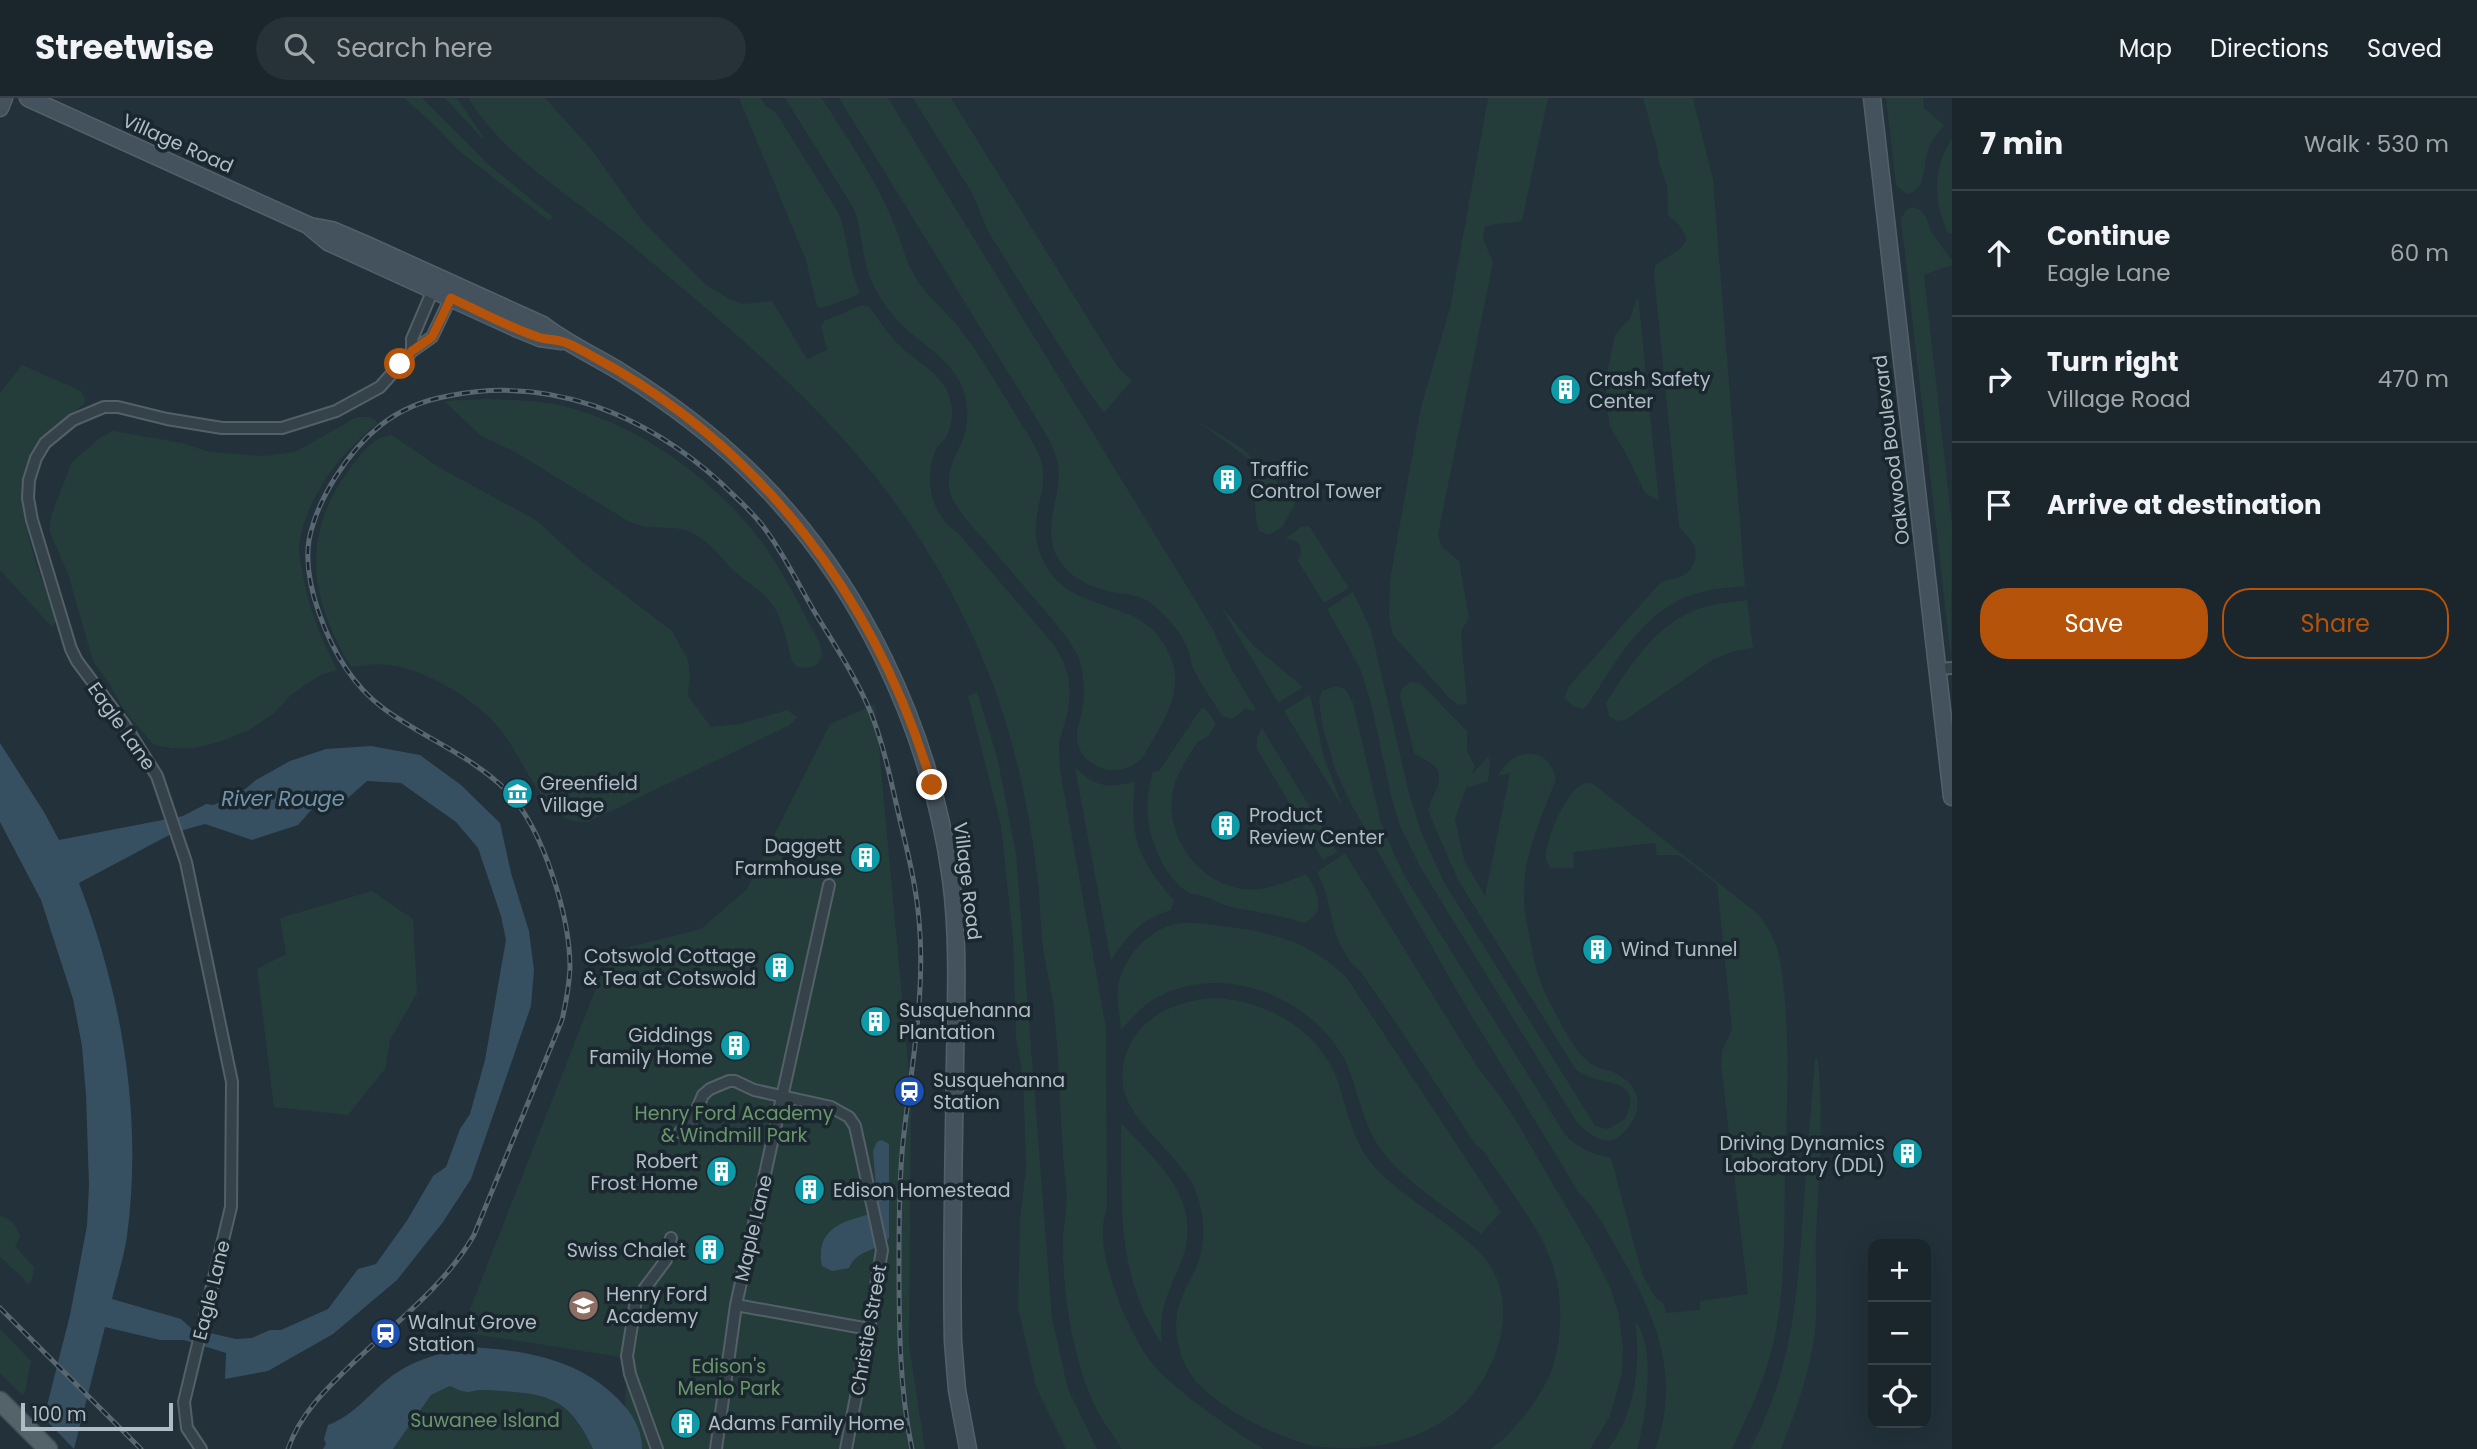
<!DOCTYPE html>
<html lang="en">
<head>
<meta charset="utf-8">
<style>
	body { margin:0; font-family:Poppins,sans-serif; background:#273138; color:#f1f3f6 }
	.controls { position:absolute; right:21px; bottom:21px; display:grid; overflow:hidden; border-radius:14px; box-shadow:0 7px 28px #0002 }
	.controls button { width:63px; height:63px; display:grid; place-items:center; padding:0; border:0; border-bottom:2px solid #384248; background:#1a252c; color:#f1f3f6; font:35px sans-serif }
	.scale { position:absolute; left:21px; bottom:18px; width:152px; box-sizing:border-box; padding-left:7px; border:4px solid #b1bdc6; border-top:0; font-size:19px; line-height:24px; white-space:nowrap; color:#b1bdc6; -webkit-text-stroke:5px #1b272f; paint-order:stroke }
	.stop { position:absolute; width:21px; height:21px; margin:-16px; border:5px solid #b45309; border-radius:50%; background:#fff }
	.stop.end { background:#b45309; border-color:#fff; box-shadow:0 2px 7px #0008 }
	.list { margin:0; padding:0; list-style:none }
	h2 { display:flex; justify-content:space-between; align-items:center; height:91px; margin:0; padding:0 28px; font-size:30px }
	h2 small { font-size:23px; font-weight:400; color:#9fa5a9 }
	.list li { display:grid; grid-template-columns:46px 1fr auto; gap:21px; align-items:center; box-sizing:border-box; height:126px; padding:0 28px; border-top:2px solid #384248 }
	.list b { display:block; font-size:26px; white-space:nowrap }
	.list p { margin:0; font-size:23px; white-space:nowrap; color:#9fa5a9 }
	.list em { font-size:23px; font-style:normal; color:#9fa5a9 }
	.actions { display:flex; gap:14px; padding:21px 28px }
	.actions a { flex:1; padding:16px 0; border:2px solid #b45309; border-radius:28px; text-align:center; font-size:24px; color:#b45309 }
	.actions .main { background:#b45309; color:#fff }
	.icon { flex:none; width:38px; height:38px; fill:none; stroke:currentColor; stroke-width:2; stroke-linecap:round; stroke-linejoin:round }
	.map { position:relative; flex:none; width:1952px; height:1351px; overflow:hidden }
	header { display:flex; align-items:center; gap:42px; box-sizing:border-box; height:98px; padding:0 35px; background:#1a252c; border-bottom:2px solid #384248 }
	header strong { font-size:33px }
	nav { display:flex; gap:38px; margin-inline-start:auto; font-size:24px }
	.search { width:490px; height:63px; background:#273138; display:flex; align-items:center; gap:18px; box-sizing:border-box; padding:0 24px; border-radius:38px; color:#9fa5a9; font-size:26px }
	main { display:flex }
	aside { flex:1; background:#1a252c }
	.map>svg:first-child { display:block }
</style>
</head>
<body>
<header>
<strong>Streetwise</strong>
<div class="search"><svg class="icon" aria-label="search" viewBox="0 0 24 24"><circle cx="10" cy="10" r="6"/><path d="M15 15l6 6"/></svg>Search here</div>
<nav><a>Map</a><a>Directions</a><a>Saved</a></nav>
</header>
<main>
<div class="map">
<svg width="1952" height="1351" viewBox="0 0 1952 1351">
	<rect width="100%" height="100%" fill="#22313a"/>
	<!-- green -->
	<path fill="#253d3a" d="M404 0H422L489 67 553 119 549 123 458 52 432 25Z
		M445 0H457L484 40H482Z
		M468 0H545L591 51 640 120 706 187 731 202 743 206 772 203 807 261 827 252 821 228 824 223 862 207 869 209C879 222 887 235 899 247 919 267 949 278 952 310 953 319 950 334 945 341 941 346 938 347 935 353 924 382 931 417 957 434L1055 548 1063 563 1068 577 1070 595 1068 613 1059 645 1060 671 1106 930 1107 1108C1106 1115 1103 1122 1103 1129 1100 1169 1134 1253 1165 1279 1195 1306 1229 1330 1264 1351H1122C1112 1336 1100 1320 1093 1304 1072 1256 1062 1193 1063 1141 1063 1130 1066 1120 1066 1109 1068 1096 1065 1082 1064 1069 1060 1017 1059 963 1054 911 1051 887 1044 864 1042 840 1040 824 1040 808 1039 793 1031 719 1016 645 989 576 960 503 919 432 869 371 799 286 711 214 626 143 572 98 506 61 468 0Z
		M739 0H761L765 7 776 15 838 114C849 140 847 169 860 194L856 198 822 210 817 209 806 162Z
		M785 0H822C846 39 874 78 892 121 901 141 905 163 917 182 927 198 942 210 955 225 978 253 995 283 1014 314 1022 328 1033 342 1039 357 1055 395 1019 422 1046 468 1077 522 1148 494 1172 563 1182 591 1168 616 1154 640 1148 649 1145 660 1135 666 1114 680 1081 669 1077 642 1076 635 1079 625 1081 618 1085 599 1085 580 1079 561 1072 543 1058 529 1046 514 1026 491 1007 468 987 445 977 433 964 421 956 407 939 380 955 362 964 338 969 323 968 303 962 289 949 256 909 241 889 212 882 202 873 189 869 177 862 156 862 133 854 112 848 100 840 88 833 77 817 51 801 26 785 0Z
		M839 0H888L1211 528 1232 572 1255 610 1254 613 1245 611 1232 621 1222 618C1213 603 1202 588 1194 572 1190 566 1191 558 1188 552 1181 533 1167 519 1152 506 1140 497 1130 497 1117 495 1095 491 1069 481 1058 460 1040 427 1063 400 1058 366 1057 358 1052 349 1049 341Z
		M913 0H951L1120 272 1132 282 1104 315 1083 286 1004 159 988 133 972 95Z
		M1488 0H1548L1522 123C1509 126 1497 124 1485 129L1483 141 1493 164 1438 437 1442 449 1459 463 1469 520 1461 534 1467 606 1459 607 1451 602 1393 537 1389 519 1390 481 1421 309 1450 210Z
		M1643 0H1693L1713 82 1745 488C1731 490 1716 490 1702 494 1646 507 1618 561 1589 605L1583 611 1574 609 1564 600 1569 588 1659 486C1667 480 1672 482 1680 479 1693 474 1700 458 1693 446 1690 439 1683 435 1679 428L1654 177 1655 168C1677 150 1704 147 1668 117L1667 87 1657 59 1659 57Z
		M1886 0H1923L1924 10 1944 27C1940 33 1934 39 1931 45 1922 61 1928 95 1906 96L1896 87Z
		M1952 41V136L1948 135C1933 103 1932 71 1952 41Z
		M1912 109 1919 111 1925 117 1932 135 1952 162V167L1924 177 1952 427 1951 560 1901 122 1905 113Z
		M1638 198 1659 403 1645 395 1625 354 1610 329 1606 306 1607 275 1615 237 1630 220Z
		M22 267 81 293 85 301 84 306C70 318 54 326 42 341 0 393 39 468 56 523L52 529 0 472V295Z
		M484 301C511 302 538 302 564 308 638 327 711 379 757 438 783 470 800 510 820 545L822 557 817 567C790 577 791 559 786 539 783 528 778 514 771 505 761 492 746 484 734 473 721 460 708 442 691 434 677 428 663 431 648 429 641 429 634 425 628 423L515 354 480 337 444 303Z
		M357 319H370L376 322 377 326C341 353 303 404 299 450 299 457 301 465 302 471 307 508 321 539 337 572L321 577 293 595 273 616 249 632 222 643 195 650H170L154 647 126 615 107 582 93 563 68 476 49 432 52 415 72 364 101 339 113 333 182 345 210 354 264 358 295 354Z
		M1193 320 1243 351 1290 396 1296 404 1282 429 1269 437 1259 433C1251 409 1260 386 1247 363L1249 361Z
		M392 337 440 370 536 422 582 464 672 533 688 562 690 577 688 598 711 629 740 626 787 612 797 619 790 627 588 724C581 724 573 724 567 721 542 710 519 656 503 635 479 603 428 572 389 567 377 565 363 568 351 569 309 499 300 437 351 369 363 354 372 339 392 337Z
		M1309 428 1349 490 1324 505 1297 462 1301 456 1300 447 1294 442 1285 441 1301 429Z
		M1353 494 1371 532 1409 695 1421 734 1444 784 1595 1028 1608 1031 1625 1021C1642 986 1615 986 1591 980 1586 978 1581 975 1576 972L1458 782 1428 713C1431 697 1448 680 1433 667 1427 662 1420 659 1414 655L1400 598 1402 591 1410 584 1420 585 1467 633V653L1475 669 1471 677 1488 659 1490 663 1488 683 1467 690 1471 677 1455 721 1464 762 1485 798 1510 675 1498 678C1513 649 1548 646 1556 681 1542 718 1523 757 1524 799 1524 815 1528 830 1531 846 1535 870 1541 889 1553 911 1563 928 1573 952 1589 964 1596 970 1605 971 1613 974 1645 988 1644 1016 1621 1037 1607 1051 1586 1035 1576 1023L1419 767 1400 728 1392 702 1371 605 1360 570 1327 511Z
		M1747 502 1753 550 1735 553 1714 561 1625 622 1617 623 1609 618 1606 605C1632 565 1656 524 1704 509 1718 505 1733 504 1747 502Z
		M1220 507 1253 547 1303 589 1278 605Z
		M1336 588 1345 591 1353 605 1381 725 1394 756 1404 777 1566 1038C1580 1051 1592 1056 1611 1060L1642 1176 1655 1199 1664 1206 1666 1215 1700 1212V1203L1748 1196 1721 966 1722 953 1732 931 1717 786 1679 757H1657L1655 745 1573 754 1574 770H1550C1548 765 1546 764 1546 759 1545 743 1570 679 1592 685L1758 816C1770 832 1779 849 1781 869 1791 935 1787 1005 1785 1072 1784 1128 1786 1187 1774 1242 1766 1280 1749 1315 1732 1351H1655C1682 1277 1655 1216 1618 1153 1607 1134 1596 1110 1579 1095L1465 907 1351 706 1336 674 1323 630 1319 603 1322 593Z
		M977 594 997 658 1016 755 1052 1220 1068 1291 1097 1351H1066L1036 1289 1018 1209 1020 1121 1026 1069 1023 980 1016 939 1013 841 1001 728 968 598Z
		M1310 596 1324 659 1343 710 1284 613Z
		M875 606 911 996 909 1247 925 1351H623L627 1260 461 1234 602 875 608 854 701 831 747 791 830 626Z
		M1202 609 1206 611 1216 626C1213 629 1212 633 1210 636 1207 640 1200 642 1197 645 1190 654 1181 671 1176 682 1158 729 1195 786 1244 791 1267 793 1286 784 1306 776 1317 792 1328 815 1304 825 1280 817 1256 814 1231 809 1220 806 1210 800 1200 797 1194 795 1196 798 1190 795 1172 786 1159 762 1153 743 1145 720 1146 697 1153 674L1159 673Z
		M1262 630 1337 754 1323 762 1257 651V640Z
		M1075 670C1098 690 1106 690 1135 684 1129 738 1138 762 1174 802L1171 812C1140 822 1128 836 1111 863Z
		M1345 755 1476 967 1502 1001 1518 1026 1588 1146 1610 1189 1619 1217 1623 1249 1622 1276 1610 1318 1590 1351H1490C1502 1344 1512 1332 1521 1322 1532 1308 1543 1293 1550 1276 1564 1240 1564 1191 1548 1155 1534 1122 1505 1086 1485 1055L1475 1046 1400 931 1361 874 1351 865 1340 847 1334 831 1326 795 1317 774Z
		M372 793 413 821 417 895 390 942 385 971 348 1017 274 1009 257 871 286 856 280 820Z
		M1198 825C1258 833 1302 835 1347 880L1501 1114 1481 1136C1450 1112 1402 1082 1380 1050 1359 1020 1358 982 1339 952 1302 895 1218 865 1156 900 1142 908 1132 920 1121 932 1120 917 1115 898 1119 883 1126 857 1149 832 1176 826 1182 824 1191 825 1198 825Z
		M1210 900C1263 901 1317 929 1337 981 1347 1010 1352 1043 1373 1067 1404 1102 1449 1122 1481 1156 1526 1204 1496 1286 1448 1320 1428 1334 1404 1343 1381 1347 1359 1351 1336 1351 1314 1348 1277 1340 1210 1307 1190 1275 1180 1260 1176 1241 1176 1224 1177 1205 1186 1191 1194 1174 1203 1156 1205 1136 1202 1116 1199 1100 1194 1086 1184 1073 1153 1031 1100 1003 1132 943 1149 914 1179 904 1210 900Z
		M1815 961H1818C1824 1020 1819 1078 1816 1137 1815 1169 1818 1202 1815 1233 1810 1274 1796 1313 1781 1351H1750C1794 1270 1797 1194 1804 1104 1807 1056 1811 1009 1815 961Z
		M1121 1025C1161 1068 1207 1105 1179 1169 1166 1200 1159 1211 1162 1246 1115 1176 1122 1106 1121 1025Z
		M0 1118C12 1121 17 1128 20 1139L15 1148 34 1169 32 1182 28 1187 22 1179 0 1159Z
		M1635 1224C1657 1246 1646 1322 1637 1351H1608C1635 1315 1641 1268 1635 1224Z
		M0 1231 31 1263 25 1294 22 1297 0 1275Z
		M450 1288C472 1299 467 1291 487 1292 546 1296 565 1295 593 1351H393L431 1297Z"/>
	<!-- water -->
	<path fill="#365061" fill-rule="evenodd" d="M0 645 44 714 59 742 183 718 206 706 213 707 238 697 256 682 290 663 326 651 371 648 420 657 461 687 500 725 511 775 529 833 534 872 531 908 471 1081 443 1124 397 1182 333 1236 268 1273 225 1281 226 1255 184 1242H160L105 1229 74 1351H36L70 1217 87 1128 89 1087 86 997 82 948 73 901 41 802 0 724ZM367 683 401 685 456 724 478 750 501 818 506 842 485 962 470 1016 460 1031 446 1069 433 1078 408 1121 376 1166 358 1171 328 1211 281 1232H270L252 1240 236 1241 192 1231 181 1221 112 1201C117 1180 124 1159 127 1138 143 1018 122 897 79 785L173 735 205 726 252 742 298 727 314 709 340 707Z
		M882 1042 889 1046V1140C876 1155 858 1150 849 1170L832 1173 822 1168C814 1127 849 1122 878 1114L873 1053 877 1044Z
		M469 1249C523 1252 577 1260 617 1300 632 1315 642 1330 642 1351H593C567 1295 544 1296 487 1292 467 1291 472 1299 450 1288L431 1297 393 1351H323L326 1346 324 1341 328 1327C353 1318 368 1297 388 1281 412 1262 440 1255 469 1249Z"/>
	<!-- pier -->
	<path fill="#22313a" d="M42 1318 74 1351H33Z"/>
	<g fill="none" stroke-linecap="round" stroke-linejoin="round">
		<defs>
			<path id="street" d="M412 253V241L435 187
				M1937 571 1952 570
				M680 1034 691 1025 703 997 710 991 729 983H735L754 992 831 1009 849 1019 855 1028 882 1152 869 1231 846 1351
				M736 1207 869 1231
				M201 1351 187 1330 184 1304 231 1109 232 984 186 764 157 678 124 626 77 563 71 551 32 422 28 400 29 382 36 360 45 345 73 322 104 309H118L167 321 222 330H282L336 313 380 289 412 253 432 239 453 195
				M657 1351 630 1276 627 1258 636 1202 666 1162 671 1140
				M716 1351 736 1207 829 787"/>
			<path id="secondary" d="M28 0 310 128 332 132 367 147 543 227C569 247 597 259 624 276 668 304 709 334 746 370 858 477 930 629 951 781 959 842 956 904 955 965 954 1058 951 1151 953 1243L957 1292 968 1351
				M1872 0 1952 699
				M0 10 4 0
				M310 129 328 144 518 231 540 240 562 243"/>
			<path id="primary" d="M0 1303 48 1351"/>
		</defs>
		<!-- street casing -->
		<use href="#street" stroke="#546068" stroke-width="14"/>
		<!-- secondary casing -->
		<use href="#secondary" stroke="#546068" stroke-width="19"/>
		<!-- primary casing -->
		<use href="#primary" stroke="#424e56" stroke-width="21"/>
		<!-- street -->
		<use href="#street" stroke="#36424a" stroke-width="10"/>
		<!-- secondary -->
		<use href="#secondary" stroke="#44525d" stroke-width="16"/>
		<!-- primary -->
		<use href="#primary" stroke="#54626a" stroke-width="18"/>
		<defs>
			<path id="rail" d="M0 1210 141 1351
				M288 1351C300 1316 326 1291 352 1266 395 1225 444 1189 474 1137L562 922C566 905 569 888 570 870 570 818 543 730 507 693 471 657 423 640 383 610 351 586 332 552 319 515 311 492 305 467 309 442 317 401 348 353 381 327 400 312 425 302 448 298 551 277 646 317 721 385 736 400 753 414 765 431 784 456 798 486 814 513 834 546 856 579 871 615 884 648 891 683 899 718 907 752 916 786 919 822 926 896 911 970 903 1044 899 1083 899 1122 899 1161 899 1224 899 1289 912 1351"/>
		</defs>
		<!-- rail casing -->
		<use href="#rail" stroke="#586771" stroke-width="5"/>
		<!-- rail -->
		<use href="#rail" stroke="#1b272f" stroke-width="2.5" stroke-dasharray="8" stroke-linecap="butt"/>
	</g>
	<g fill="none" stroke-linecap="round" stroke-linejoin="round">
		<!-- route -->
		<path stroke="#b45309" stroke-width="9" d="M400 266 412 253 432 239 451 200C479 213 508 229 538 239 546 242 555 241 564 244 573 247 583 253 592 258 763 349 877 502 932 687"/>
	</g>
	<!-- icons -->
	<defs>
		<symbol id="building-disc" viewBox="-11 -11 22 22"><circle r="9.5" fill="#0f9aa8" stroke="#1b272f"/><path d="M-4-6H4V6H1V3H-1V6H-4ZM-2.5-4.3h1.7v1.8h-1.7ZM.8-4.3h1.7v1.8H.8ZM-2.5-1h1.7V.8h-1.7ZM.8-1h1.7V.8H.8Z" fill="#fff"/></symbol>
		<symbol id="museum-disc" viewBox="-11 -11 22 22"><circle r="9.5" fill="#0f9aa8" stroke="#1b272f"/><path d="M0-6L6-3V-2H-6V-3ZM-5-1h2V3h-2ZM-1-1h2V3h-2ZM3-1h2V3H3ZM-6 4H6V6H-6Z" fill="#fff"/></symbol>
		<symbol id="station-disc" viewBox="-11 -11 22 22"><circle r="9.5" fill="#1a4fb4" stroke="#1b272f"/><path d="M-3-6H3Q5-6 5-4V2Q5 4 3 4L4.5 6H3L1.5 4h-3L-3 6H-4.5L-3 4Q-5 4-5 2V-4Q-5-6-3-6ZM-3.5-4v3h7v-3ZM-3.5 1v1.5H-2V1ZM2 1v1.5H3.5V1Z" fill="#fff"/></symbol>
		<symbol id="university-disc" viewBox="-11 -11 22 22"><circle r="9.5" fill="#8d6e63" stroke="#1b272f"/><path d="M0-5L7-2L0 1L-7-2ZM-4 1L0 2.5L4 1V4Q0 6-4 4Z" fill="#fff"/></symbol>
	</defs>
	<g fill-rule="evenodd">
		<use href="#building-disc" x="1548" y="274" width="35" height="35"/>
		<use href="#building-disc" x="1210" y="364" width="35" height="35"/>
		<use href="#museum-disc" x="500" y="678" width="35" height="35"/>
		<use href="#building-disc" x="1208" y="710" width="35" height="35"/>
		<use href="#building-disc" x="848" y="742" width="35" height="35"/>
		<use href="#building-disc" x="1580" y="834" width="35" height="35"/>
		<use href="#building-disc" x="762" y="852" width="35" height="35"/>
		<use href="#building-disc" x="858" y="906" width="35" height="35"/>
		<use href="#building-disc" x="718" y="930" width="35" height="35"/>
		<use href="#station-disc" x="892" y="976" width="35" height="35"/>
		<use href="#building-disc" x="1890" y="1038" width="35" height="35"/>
		<use href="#building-disc" x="704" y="1056" width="35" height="35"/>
		<use href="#building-disc" x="792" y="1074" width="35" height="35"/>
		<use href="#building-disc" x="692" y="1134" width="35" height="35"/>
		<use href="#university-disc" x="566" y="1190" width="35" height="35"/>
		<use href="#station-disc" x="368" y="1218" width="35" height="35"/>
		<use href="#building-disc" x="668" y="1308" width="35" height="35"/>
	</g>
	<g text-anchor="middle" stroke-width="7" stroke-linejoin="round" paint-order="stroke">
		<!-- street labels -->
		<g font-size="19" fill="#b1bdc6" stroke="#1b272f">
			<text transform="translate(178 45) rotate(24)" y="7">Village Road</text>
			<text transform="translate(1891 352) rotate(-97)" y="7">Oakwood Boulevard</text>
			<text transform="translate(122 628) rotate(55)" y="7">Eagle Lane</text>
			<text transform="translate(968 783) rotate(83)" y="7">Village Road</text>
			<text transform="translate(753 1130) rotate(-77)" y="7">Maple Lane</text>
			<text transform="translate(211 1192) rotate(-76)" y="7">Eagle Lane</text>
			<text transform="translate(868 1232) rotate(-80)" y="7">Christie Street</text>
		</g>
		<!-- poi labels -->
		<g font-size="19" fill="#b1bdc6" stroke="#1b272f" text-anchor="start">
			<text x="1589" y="288">Crash Safety<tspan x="1589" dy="22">Center</tspan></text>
			<text x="1250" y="378">Traffic<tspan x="1250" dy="22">Control Tower</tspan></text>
			<text x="540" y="692">Greenfield<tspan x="540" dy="22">Village</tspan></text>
			<text x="1249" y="724">Product<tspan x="1249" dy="22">Review Center</tspan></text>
			<text x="842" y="755" text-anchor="end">Daggett<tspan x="842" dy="22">Farmhouse</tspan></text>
			<text x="1621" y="858">Wind Tunnel</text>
			<text x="756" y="865" text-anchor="end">Cotswold Cottage<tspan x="756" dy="22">&amp; Tea at Cotswold</tspan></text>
			<text x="899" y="919">Susquehanna<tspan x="899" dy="22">Plantation</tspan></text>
			<text x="713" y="944" text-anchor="end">Giddings<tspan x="713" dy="22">Family Home</tspan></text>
			<text x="933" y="989">Susquehanna<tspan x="933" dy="22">Station</tspan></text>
			<text x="1885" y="1052" text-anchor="end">Driving Dynamics<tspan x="1885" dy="22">Laboratory (DDL)</tspan></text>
			<text x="698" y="1070" text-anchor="end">Robert<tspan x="698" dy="22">Frost Home</tspan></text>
			<text x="833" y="1099">Edison Homestead</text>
			<text x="686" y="1159" text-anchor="end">Swiss Chalet</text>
			<text x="606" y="1203">Henry Ford<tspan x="606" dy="22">Academy</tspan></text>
			<text x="408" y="1231">Walnut Grove<tspan x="408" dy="22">Station</tspan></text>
			<text x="708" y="1332">Adams Family Home</text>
		</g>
		<!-- park labels -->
		<g font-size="19" fill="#69976a" stroke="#1b272f">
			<text x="734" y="1022">Henry Ford Academy<tspan x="734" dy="22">&amp; Windmill Park</tspan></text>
			<text x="729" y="1275">Edison's<tspan x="729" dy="22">Menlo Park</tspan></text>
			<text x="485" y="1329">Suwanee Island</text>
		</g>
		<!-- water labels -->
		<g font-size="21" font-style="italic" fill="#7295aa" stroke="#1b272f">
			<text x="283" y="708">River Rouge</text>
		</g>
	</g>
</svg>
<div class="controls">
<button>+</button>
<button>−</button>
<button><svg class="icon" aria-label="locate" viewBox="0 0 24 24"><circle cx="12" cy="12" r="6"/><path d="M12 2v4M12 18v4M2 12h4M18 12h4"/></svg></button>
</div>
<div class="scale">100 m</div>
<div class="stop" style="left:400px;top:266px"></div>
<div class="stop end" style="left:932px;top:687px"></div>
</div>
<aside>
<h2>7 min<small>Walk · 530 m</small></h2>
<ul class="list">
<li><svg class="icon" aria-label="ahead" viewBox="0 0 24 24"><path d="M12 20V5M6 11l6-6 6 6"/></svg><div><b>Continue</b><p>Eagle Lane</p></div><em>60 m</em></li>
<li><svg class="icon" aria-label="right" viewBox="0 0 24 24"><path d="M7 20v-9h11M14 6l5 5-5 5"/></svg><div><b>Turn right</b><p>Village Road</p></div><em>470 m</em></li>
<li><svg class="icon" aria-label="arrive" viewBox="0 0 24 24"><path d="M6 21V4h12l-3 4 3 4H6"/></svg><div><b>Arrive at destination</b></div></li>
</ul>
<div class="actions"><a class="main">Save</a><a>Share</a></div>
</aside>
</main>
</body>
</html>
